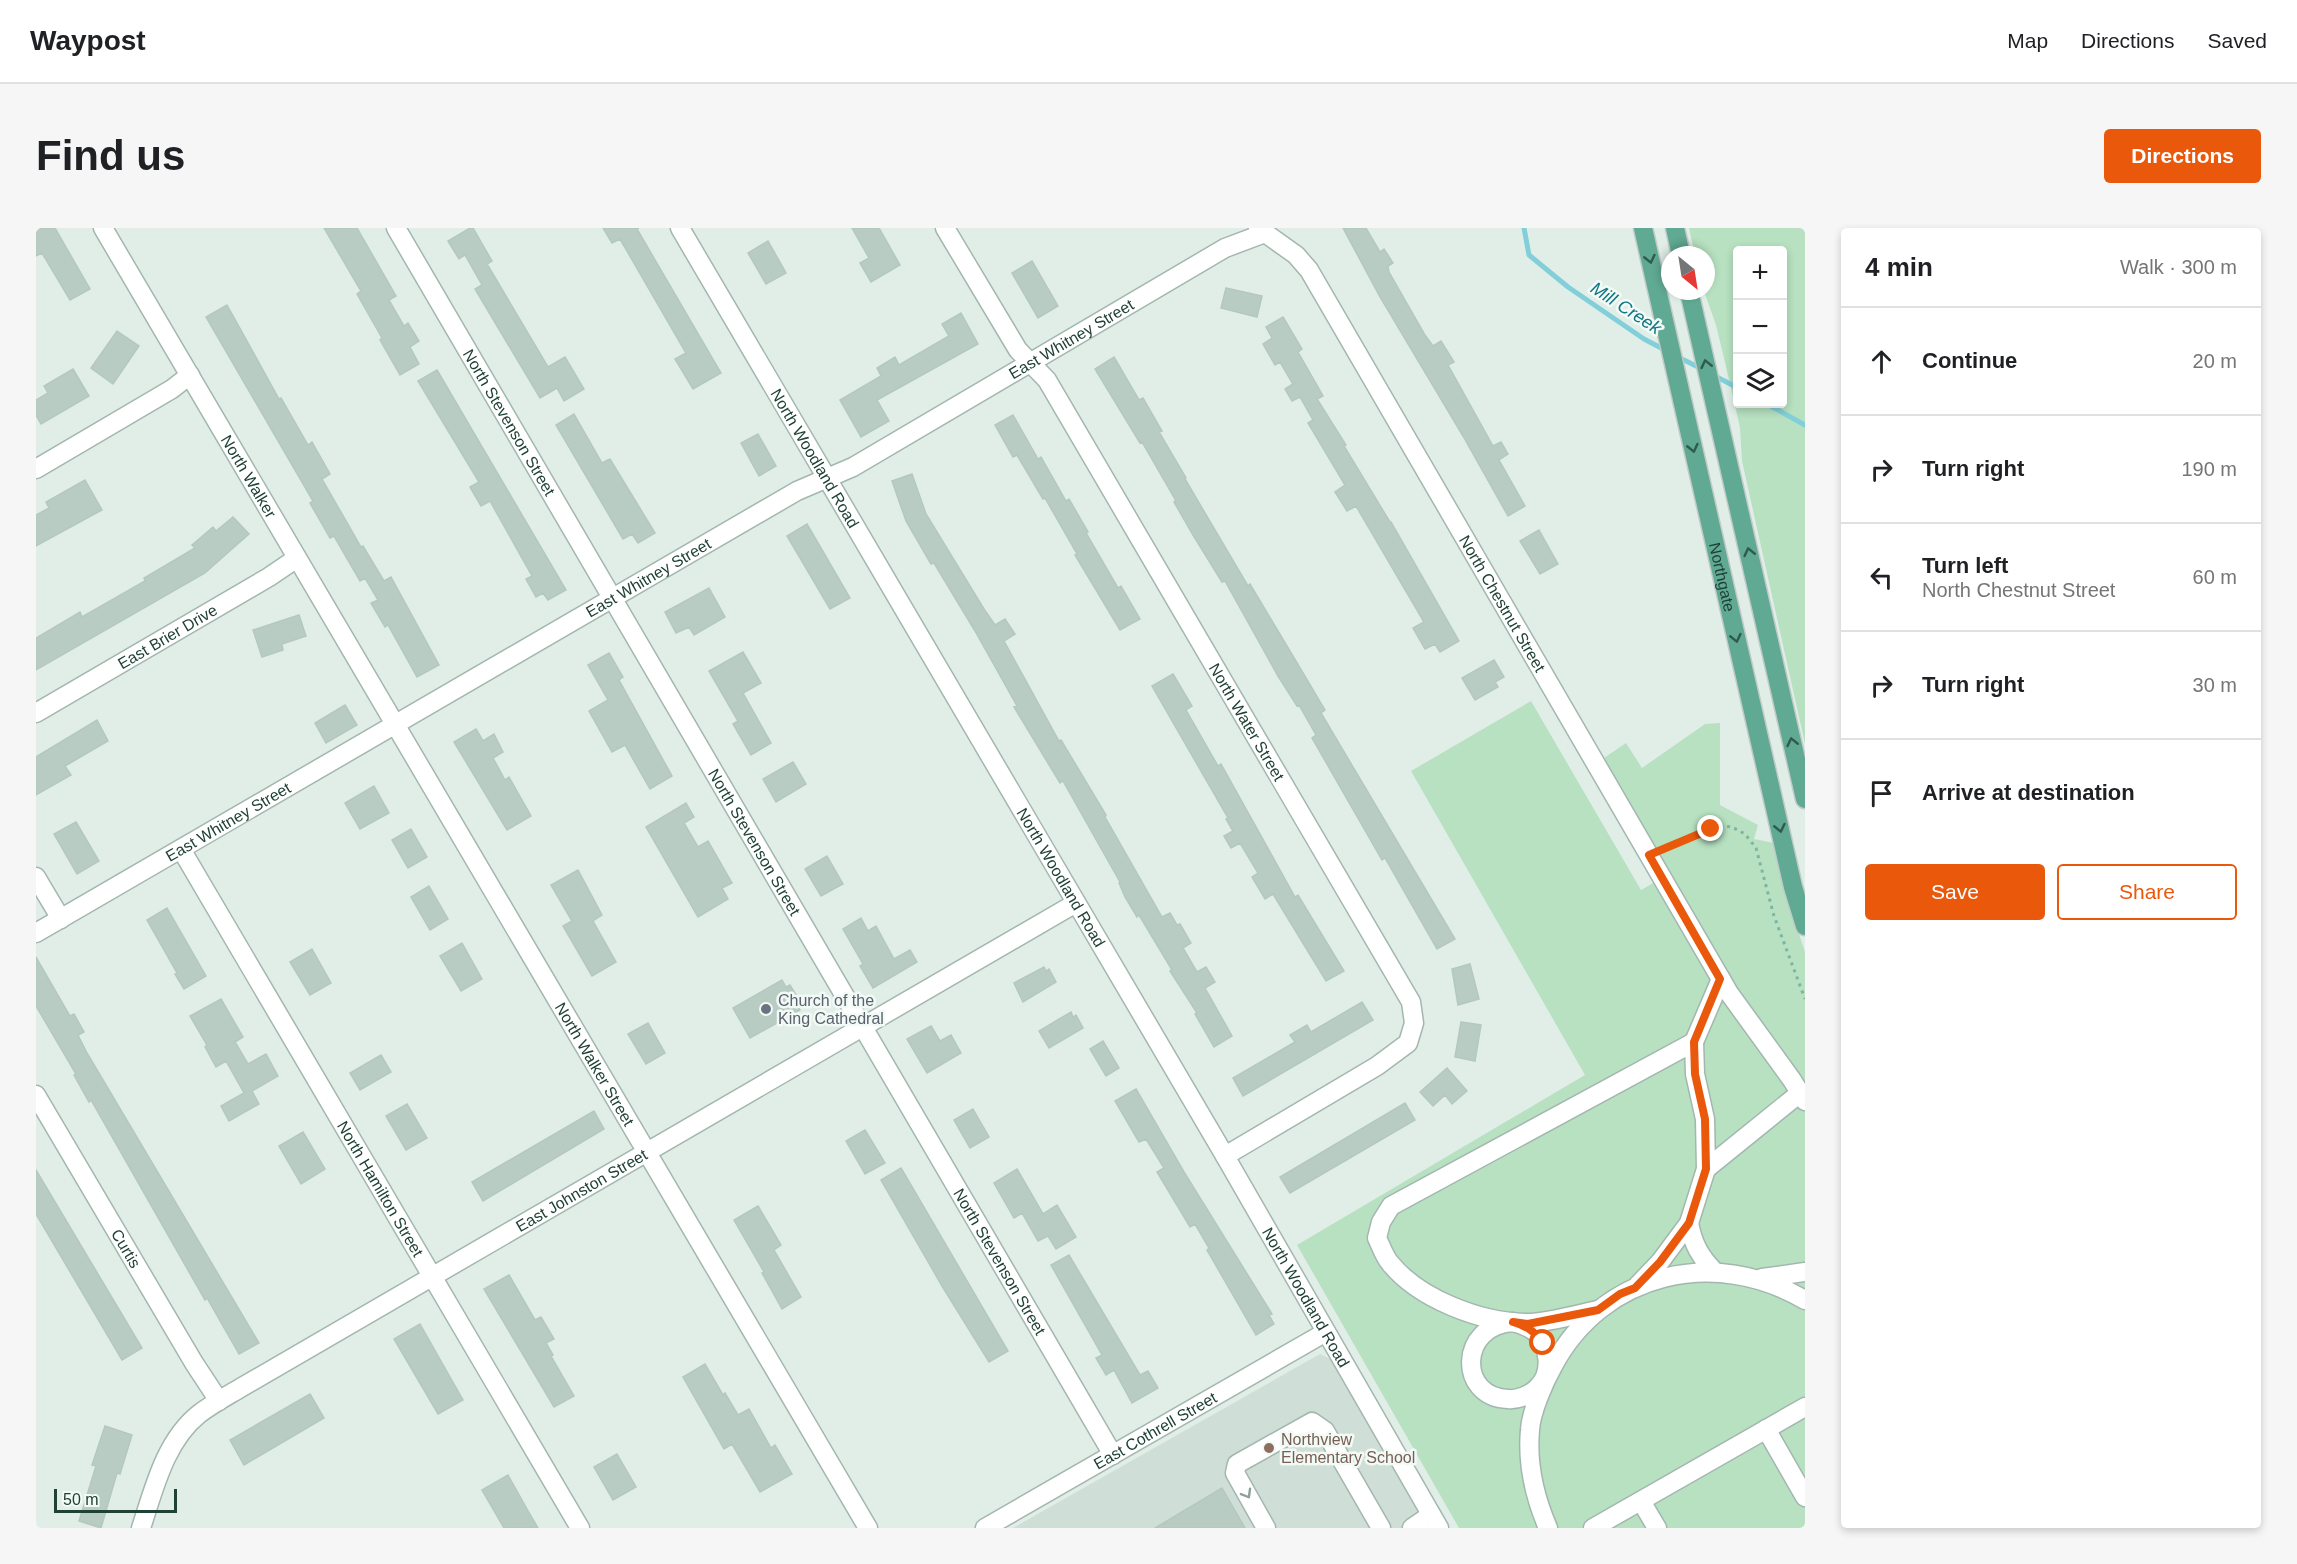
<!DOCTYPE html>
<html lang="en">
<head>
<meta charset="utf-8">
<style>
	body { margin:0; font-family:Helvetica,sans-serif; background:#f6f6f6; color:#202124 }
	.controls { position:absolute; right:18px; top:18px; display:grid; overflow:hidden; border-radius:6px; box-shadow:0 3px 9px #0003 }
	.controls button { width:54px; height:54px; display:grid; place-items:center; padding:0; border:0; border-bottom:2px solid #e0e0e0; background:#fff; color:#202124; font:30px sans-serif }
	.compass { position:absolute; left:1625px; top:18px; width:54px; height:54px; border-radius:50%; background:#fff; box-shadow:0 3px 9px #0003; rotate:150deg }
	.scale { position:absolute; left:18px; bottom:15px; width:123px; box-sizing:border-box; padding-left:6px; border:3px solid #1f4136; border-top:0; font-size:16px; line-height:21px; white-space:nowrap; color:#1f4136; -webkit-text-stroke:4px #f2faf6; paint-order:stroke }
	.stop { position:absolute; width:18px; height:18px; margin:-14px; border:4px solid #ea580c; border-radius:50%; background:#fff }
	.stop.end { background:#ea580c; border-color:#fff; box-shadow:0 2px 6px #0008 }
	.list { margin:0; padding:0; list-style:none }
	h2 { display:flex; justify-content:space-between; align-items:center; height:78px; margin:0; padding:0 24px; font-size:26px }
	h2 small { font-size:20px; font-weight:400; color:#757577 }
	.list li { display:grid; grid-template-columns:39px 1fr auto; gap:18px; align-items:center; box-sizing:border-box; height:108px; padding:0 24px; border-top:2px solid #e0e0e0 }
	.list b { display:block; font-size:22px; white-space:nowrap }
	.list p { margin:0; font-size:20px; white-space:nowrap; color:#757577 }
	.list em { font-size:20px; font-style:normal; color:#757577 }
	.actions { display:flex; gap:12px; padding:18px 24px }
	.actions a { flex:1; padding:14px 0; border:2px solid #ea580c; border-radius:6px; text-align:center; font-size:21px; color:#ea580c }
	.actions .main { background:#ea580c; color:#fff }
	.icon { flex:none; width:33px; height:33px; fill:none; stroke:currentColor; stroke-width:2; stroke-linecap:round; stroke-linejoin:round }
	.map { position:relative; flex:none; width:1769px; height:1300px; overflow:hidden; border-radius:6px }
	header { display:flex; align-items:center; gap:36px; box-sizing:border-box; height:84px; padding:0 30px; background:#fff; border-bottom:2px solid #e0e0e0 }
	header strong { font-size:28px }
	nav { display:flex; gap:33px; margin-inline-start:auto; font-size:21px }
	.intro { display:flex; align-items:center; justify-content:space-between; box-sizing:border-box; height:144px; padding:0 36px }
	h1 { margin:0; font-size:42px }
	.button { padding:15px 27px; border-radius:6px; background:#ea580c; color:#fff; font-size:21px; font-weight:700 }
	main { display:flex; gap:36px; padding:0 36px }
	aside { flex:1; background:#fff; border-radius:6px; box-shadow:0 3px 9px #0003 }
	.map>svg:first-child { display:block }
</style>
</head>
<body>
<header>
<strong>Waypost</strong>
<nav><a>Map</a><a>Directions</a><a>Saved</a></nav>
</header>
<div class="intro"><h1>Find us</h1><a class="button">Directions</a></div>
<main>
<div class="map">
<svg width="1769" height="1300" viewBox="0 0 1769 1300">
	<rect width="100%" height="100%" fill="#e1eee8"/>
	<!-- built -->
	<path fill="#cfded7" d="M1284 1126 1296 1132 1301 1139 1393 1300H977Z"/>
	<!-- green -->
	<path fill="#b7e1c1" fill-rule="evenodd" d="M1653 0H1769V516L1706 233 1704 200 1696 164 1680 97 1668 63 1670 27H1659ZM1702 22H1746V176H1702Z
		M1495 473 1605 662 1633 646 1568 530 1590 515 1606 540 1669 496 1684 495V577L1722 597 1718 611 1738 615 1748 661 1769 724V1300H1423L1261 1017 1549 847 1375 543Z"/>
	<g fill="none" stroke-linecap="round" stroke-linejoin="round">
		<!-- stream -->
		<path stroke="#82cfd9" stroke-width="5" d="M1488 0 1493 27 1532 59 1608 111 1629 122
			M1640 128 1666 141
			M1677 147 1702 160
			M1731 176 1769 197"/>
	</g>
	<!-- building -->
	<path fill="#b9ccc3" stroke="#b3c8be" stroke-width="1.5" d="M0 0H19L54 61 34 72 6 25 0 28Z
		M288 0H321L360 68 353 72 368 98 372 95 383 113 374 119 383 136 364 147 344 112 346 110 321 66 325 63Z
		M434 0H437L456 33 451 36 512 139 529 129 548 161 528 173 521 160 504 170 439 61 446 57 429 27 423 31 412 13Z
		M567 0H603L601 1 685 145 657 161 639 131 650 125 584 11 576 15Z
		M816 0H843L864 37 835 54 824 35 833 30Z
		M1307 0H1330L1344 24 1348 21 1357 35 1352 38 1353 44 1389 107 1397 118 1405 113 1418 134 1412 137 1457 218 1465 214 1472 226 1463 232 1489 278 1472 288 1427 208 1344 69Z
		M732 13 750 45 730 56 712 25Z
		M996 33 1022 78 1002 90 976 45Z
		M1190 60 1226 68 1221 89 1185 80Z
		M191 77 243 171 245 170 272 217 276 214 294 246 286 251 325 319 327 318 348 353 355 349 403 437 381 449 352 397 349 399 335 375 342 372 329 350 324 353 298 308 294 310 274 275 277 273 170 89Z
		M925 85 942 116 841 172 853 193 825 209 804 172 845 148 841 140 859 129 863 137 913 108 906 96Z
		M1247 89 1266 121 1262 124 1287 168 1281 171 1310 217 1308 218 1354 294H1355L1423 413 1404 424 1399 416 1389 421 1377 400 1388 394 1320 278 1311 283 1299 264 1309 257 1272 195 1277 192 1264 169 1256 173 1249 161 1257 156 1244 134 1239 137 1227 116 1236 110 1230 99Z
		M81 103 103 118 77 156 55 140Z
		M1078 129 1103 172 1107 170 1126 203 1123 204 1150 250 1149 251 1212 358 1214 356 1270 450 1289 482 1285 485 1419 711 1401 721 1349 630 1346 632 1276 510 1280 507 1263 477 1261 478 1242 448 1189 353 1186 354 1157 307 1138 274 1140 273 1106 214 1104 215 1059 141Z
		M37 141 53 168 5 196 0 187V172L12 165 8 158Z
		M401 142 530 362 512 372 507 365 500 369 490 351 496 348 454 273 445 278 434 259 443 254 382 153Z
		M538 186 566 235 574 231 619 305 602 315 596 306 587 311 520 197Z
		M977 187 1002 231 1005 229 1030 273 1033 271 1052 304 1050 305 1082 360 1085 358 1104 391 1084 402 1039 327 1041 326 1009 270 1007 271 981 227 977 229 959 197Z
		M722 206 740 238 723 248 705 215Z
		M876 246 890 286 948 381 959 397 969 391 979 406 968 413 1023 513 1025 512 1070 587 1069 589 1126 689 1134 685 1141 697 1144 696 1155 715 1147 720 1161 744 1170 739 1179 754 1169 760 1196 808 1178 819 1159 786 1161 785 1134 743 1136 742 1103 687 1101 689 1089 669 1083 655 1084 654 1027 553 1024 555 978 479 981 478 939 403 898 335 895 336 870 293 856 253Z
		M49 252 66 282 0 318V287L13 280 10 274Z
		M197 289 213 306 169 345 0 442V410L44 384 46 389 109 353 108 350 159 320 156 317 177 299 180 303Z
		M771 296 814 370 794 381 751 308Z
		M1503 302 1522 336 1504 346 1484 313Z
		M673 360 689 389 658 407 653 399 640 405 629 384Z
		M263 387 270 408 246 416 247 422 226 429 217 402Z
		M707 424 725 455 707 465 735 515 715 527 697 496 702 493 673 443Z
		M573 425 587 449 583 452 636 548 614 561 589 517 576 524 553 483 572 472 552 437Z
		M1458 432 1468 449 1459 454 1462 459 1439 472 1426 450Z
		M1137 446 1156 478 1150 482 1182 538 1185 536 1259 669 1262 667 1308 743 1290 753 1237 666 1229 671 1216 649 1222 645 1204 615 1195 620 1188 608 1197 603 1190 591 1192 590 1116 458Z
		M309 477 321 497 290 515 279 495Z
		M61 492 72 513 29 538 35 547 0 567V529Z
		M440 501 447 513 458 506 467 524 457 530 469 552 473 549 495 588 471 602 418 514Z
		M757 534 770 556 740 574 727 551Z
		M338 558 353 585 324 601 309 575Z
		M650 575 658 589 648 595 662 619 672 613 696 655 686 660 692 671 662 689 610 599Z
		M40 594 63 633 41 646 18 606Z
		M375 601 391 629 372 640 356 612Z
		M791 628 807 656 785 668 769 641Z
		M542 642 566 687 557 693 580 734 556 748 527 698 536 693 515 657Z
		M393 658 412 691 394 702 375 669Z
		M131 680 170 748 148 761 139 746 141 745 111 692Z
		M825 690 832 703 840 698 858 731 874 722 881 734 837 760 824 738 827 736 807 701Z
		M426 715 446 751 425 763 404 728Z
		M276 721 295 755 274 767 254 734Z
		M0 729 34 788 38 786 48 804 42 807 51 825 223 1115 203 1126 171 1070 169 1072 55 872 53 874 38 847 40 846 0 778Z
		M1434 736 1443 771 1422 777 1416 741Z
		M1008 739 1010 743 1013 741 1020 754 987 774 978 755Z
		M746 752 750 759 754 757 763 772 759 774 764 782 714 810 697 780Z
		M185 771 207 809 199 814 212 836 230 826 242 848 216 863 223 876 193 893 185 878 208 865 190 833 180 839 169 819 171 817 154 788Z
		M1326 774 1337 792 1207 868 1197 850 1259 814 1254 807 1271 797 1275 804Z
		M1035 784 1037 789 1040 787 1047 800 1013 820 1003 803Z
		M1425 794 1445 797 1439 833 1419 829Z
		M612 795 629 825 610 836 592 806Z
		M895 798 904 813 915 807 925 825 891 845 871 811Z
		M1067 813 1083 840 1070 848 1054 821Z
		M345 827 355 844 324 862 314 845Z
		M1411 840 1431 863 1416 876 1409 867 1397 878 1384 864Z
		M1100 861 1148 944 1236 1086 1233 1087 1238 1096 1220 1107 1171 1022 1173 1020 1159 996 1154 999 1121 944 1128 940 1110 911 1103 914 1079 873Z
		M1369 875 1379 892 1254 965 1244 949Z
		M371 876 391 910 370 922 350 888Z
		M937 881 953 909 934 920 918 892Z
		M558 883 568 901 447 973 436 954Z
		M829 902 849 935 829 946 810 913Z
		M267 904 289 941 265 956 243 918Z
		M865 940 972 1123 953 1134 906 1058 845 952Z
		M981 941 1007 986 1021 977 1040 1009 1020 1021 1012 1008 1002 1013 986 985 978 990 958 955Z
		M0 942 106 1120 86 1132 0 986Z
		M722 978 745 1017 738 1022 765 1069 746 1081 726 1045 728 1044 698 992Z
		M1033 1027 1104 1147 1112 1143 1122 1160 1096 1175 1078 1142 1070 1147 1060 1130 1066 1127 1015 1037Z
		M473 1047 499 1092 505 1089 518 1111 510 1115 517 1127 515 1128 538 1168 518 1179 448 1061Z
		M384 1096 427 1172 402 1186 358 1111Z
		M669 1136 687 1167 689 1165 702 1187 713 1181 735 1220 739 1217 756 1246 724 1264 696 1216 688 1221 647 1149Z
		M274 1166 288 1190 208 1237 194 1212Z
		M69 1198 96 1207 84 1246 81 1245 65 1300 43 1293 60 1238 56 1237Z
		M581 1226 600 1259 577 1272 558 1239Z
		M472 1247 491 1281 502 1300H468L446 1262Z
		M1186 1260 1209 1300H1119Z"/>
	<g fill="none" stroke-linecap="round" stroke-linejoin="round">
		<defs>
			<g id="minor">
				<path id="s1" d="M67 0 832 1300"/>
				<path id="s2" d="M360 0 1077 1227"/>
				<path id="s3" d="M644 0 1189 928 1403 1300"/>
				<path id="s4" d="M909 0 982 122 1011 152 1375 774 1378 795 1372 815 1341 838 1189 928"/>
				<path id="s5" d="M1222 0 1260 27 1273 42 1693 765 1756 852 1769 873"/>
				<path d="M0 241 136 161 154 147"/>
				<path id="s6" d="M0 485 233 349 261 330"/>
				<path id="s7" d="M145 621 544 1300"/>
				<path d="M0 649 25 691"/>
				<path id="s8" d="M0 705 761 263 817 239 1189 20 1229 5"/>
				<path id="s9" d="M0 867 158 1135 183 1173"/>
				<path d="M1670 941 1764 865"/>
				<path d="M1653 995C1657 1016 1664 1029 1679 1044"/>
				<path d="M1726 1050 1769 1044"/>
				<path d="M1602 1057 1624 1034 1653 995 1670 941 1669 891 1659 846 1658 814"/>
				<path d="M1562 1082C1543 1086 1507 1096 1489 1095 1444 1094 1383 1071 1354 1035 1348 1028 1345 1018 1341 1010L1345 994 1355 978 1658 814 1685 751"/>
				<path d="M1477 1094C1485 1096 1491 1098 1498 1103 1514 1117 1517 1146 1501 1160 1494 1167 1482 1172 1472 1171 1421 1169 1423 1097 1477 1094Z"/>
				<path d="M1730 1201 1769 1269"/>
				<path d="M1605 1273 1621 1300"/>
				<path id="s10" d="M105 1300C118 1261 129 1213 163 1186 176 1176 191 1168 206 1159L1040 675"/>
				<path id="s11" d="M949 1300 1290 1104"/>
				<path d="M1230 1300 1199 1245 1201 1236 1276 1194 1289 1203 1345 1300"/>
				<path d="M1376 1300 1395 1287"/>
				<path d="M1512 1300C1499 1270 1491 1235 1494 1202 1495 1184 1508 1154 1517 1138 1567 1044 1679 1019 1769 1072"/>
				<path d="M1557 1300 1769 1179"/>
			</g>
			<g id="major">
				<path id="s12" d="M1607 0 1757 659 1769 698"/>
				<path d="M1639 0 1645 27"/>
				<path d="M1653 63 1769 571"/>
			</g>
		</defs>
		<!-- minor casing -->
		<use href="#minor" stroke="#a3b7af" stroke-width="21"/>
		<!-- major casing -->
		<use href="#major" stroke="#c0cac7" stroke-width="21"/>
		<!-- path -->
		<path stroke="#7eb5a2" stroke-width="3" stroke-dasharray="3 4.5" stroke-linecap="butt" d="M1628 621 1675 601 1688 598 1696 599 1709 606 1720 620 1738 688 1769 771"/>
		<!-- minor -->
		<use href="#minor" stroke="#fff" stroke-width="18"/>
		<!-- major -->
		<use href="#major" stroke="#60a993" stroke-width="18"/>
	</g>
	<!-- one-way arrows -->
	<defs><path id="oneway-chevron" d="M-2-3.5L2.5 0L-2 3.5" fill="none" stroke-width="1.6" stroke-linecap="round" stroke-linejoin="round" transform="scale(1.5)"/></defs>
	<g stroke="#2f5b4d">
		<use href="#oneway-chevron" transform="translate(1614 31) rotate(77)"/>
		<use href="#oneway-chevron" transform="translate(1670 136) rotate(-103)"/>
		<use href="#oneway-chevron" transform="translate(1657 220) rotate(77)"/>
		<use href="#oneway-chevron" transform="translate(1713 324) rotate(-103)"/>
		<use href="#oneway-chevron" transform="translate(1700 410) rotate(77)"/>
		<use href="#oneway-chevron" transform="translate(1756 514) rotate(-103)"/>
		<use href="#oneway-chevron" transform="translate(1744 600) rotate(77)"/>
	</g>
	<use stroke="#8fa09a" href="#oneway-chevron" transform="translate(1211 1266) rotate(60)"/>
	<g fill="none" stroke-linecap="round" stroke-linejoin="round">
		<!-- route -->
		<path stroke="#ea580c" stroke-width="8" d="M1507 1115C1498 1103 1491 1098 1477 1094L1492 1096 1562 1082 1584 1066 1599 1060 1624 1034 1653 995 1670 941 1669 891 1659 846 1658 814 1684 751 1613 627 1675 601"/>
	</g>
	<!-- markers -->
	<circle fill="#6b7280" stroke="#f2faf6" stroke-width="2" cx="730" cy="781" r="6"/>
	<circle fill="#8d6e63" stroke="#f2faf6" stroke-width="2" cx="1233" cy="1220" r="6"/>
	<g text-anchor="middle" stroke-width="5" stroke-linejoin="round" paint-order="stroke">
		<!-- street labels -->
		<g font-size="16" fill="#1f4136" stroke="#f2faf6">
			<text dy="6" stroke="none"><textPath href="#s8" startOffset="1194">East Whitney Street</textPath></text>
			<text dy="6" stroke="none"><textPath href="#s2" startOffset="225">North Stevenson Street</textPath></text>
			<text dy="6" stroke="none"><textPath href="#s3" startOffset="267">North Woodland Road</textPath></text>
			<text dy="6" stroke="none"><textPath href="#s1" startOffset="288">North Walker</textPath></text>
			<text dy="6" stroke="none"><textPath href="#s12" startOffset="358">Northgate</textPath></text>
			<text dy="6" stroke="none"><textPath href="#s8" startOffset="708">East Whitney Street</textPath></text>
			<text dy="6" stroke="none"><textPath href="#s5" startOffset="452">North Chestnut Street</textPath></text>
			<text dy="6" stroke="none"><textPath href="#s6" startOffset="152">East Brier Drive</textPath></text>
			<text dy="6" stroke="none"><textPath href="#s4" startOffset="580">North Water Street</textPath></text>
			<text dy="6" stroke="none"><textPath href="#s8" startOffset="222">East Whitney Street</textPath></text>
			<text dy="6" stroke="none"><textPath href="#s2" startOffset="711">North Stevenson Street</textPath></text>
			<text dy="6" stroke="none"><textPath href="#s3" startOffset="753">North Woodland Road</textPath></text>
			<text dy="6" stroke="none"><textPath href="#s1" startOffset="970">North Walker Street</textPath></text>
			<text dy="6" stroke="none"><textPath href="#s7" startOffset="394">North Hamilton Street</textPath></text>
			<text dy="6" stroke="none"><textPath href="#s10" startOffset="573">East Johnston Street</textPath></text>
			<text dy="6" stroke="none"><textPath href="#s9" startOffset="178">Curtis</textPath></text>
			<text dy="6" stroke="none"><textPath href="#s2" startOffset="1197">North Stevenson Street</textPath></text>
			<text dy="6" stroke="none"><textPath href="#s3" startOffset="1239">North Woodland Road</textPath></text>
			<text dy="6" stroke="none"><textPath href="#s11" startOffset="196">East Cothrell Street</textPath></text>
		</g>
		<!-- worship labels -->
		<g font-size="16" fill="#5b616d" stroke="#f2faf6" text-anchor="start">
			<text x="742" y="778">Church of the<tspan x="742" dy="18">King Cathedral</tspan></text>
		</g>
		<!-- education labels -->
		<g font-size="16" fill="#785e54" stroke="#f2faf6" text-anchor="start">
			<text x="1245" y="1217">Northview<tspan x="1245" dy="18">Elementary School</tspan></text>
		</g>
		<!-- water labels -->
		<g font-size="18" font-style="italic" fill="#117684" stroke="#f2faf6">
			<text transform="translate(1590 80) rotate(33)" y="6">Mill Creek</text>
		</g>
	</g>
</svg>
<div class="controls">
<button>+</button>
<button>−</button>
<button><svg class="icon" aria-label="layers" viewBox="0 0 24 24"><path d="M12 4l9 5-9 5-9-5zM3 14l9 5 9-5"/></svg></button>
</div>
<svg class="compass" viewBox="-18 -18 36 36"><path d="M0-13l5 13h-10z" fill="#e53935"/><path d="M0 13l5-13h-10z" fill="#757577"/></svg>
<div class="scale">50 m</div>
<div class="stop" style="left:1507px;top:1115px"></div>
<div class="stop end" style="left:1675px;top:601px"></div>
</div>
<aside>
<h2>4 min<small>Walk · 300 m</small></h2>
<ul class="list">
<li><svg class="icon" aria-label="ahead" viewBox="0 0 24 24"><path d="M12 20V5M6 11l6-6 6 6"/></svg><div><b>Continue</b></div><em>20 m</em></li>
<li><svg class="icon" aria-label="right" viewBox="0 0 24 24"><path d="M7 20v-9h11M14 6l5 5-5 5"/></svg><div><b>Turn right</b></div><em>190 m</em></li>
<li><svg class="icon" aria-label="left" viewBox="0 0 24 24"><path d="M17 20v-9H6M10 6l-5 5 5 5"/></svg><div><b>Turn left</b><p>North Chestnut Street</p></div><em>60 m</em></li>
<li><svg class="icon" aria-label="right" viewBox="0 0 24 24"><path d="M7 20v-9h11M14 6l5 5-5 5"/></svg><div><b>Turn right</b></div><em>30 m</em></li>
<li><svg class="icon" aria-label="arrive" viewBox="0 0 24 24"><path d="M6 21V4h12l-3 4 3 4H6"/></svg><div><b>Arrive at destination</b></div></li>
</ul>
<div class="actions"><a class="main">Save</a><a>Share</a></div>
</aside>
</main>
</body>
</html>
